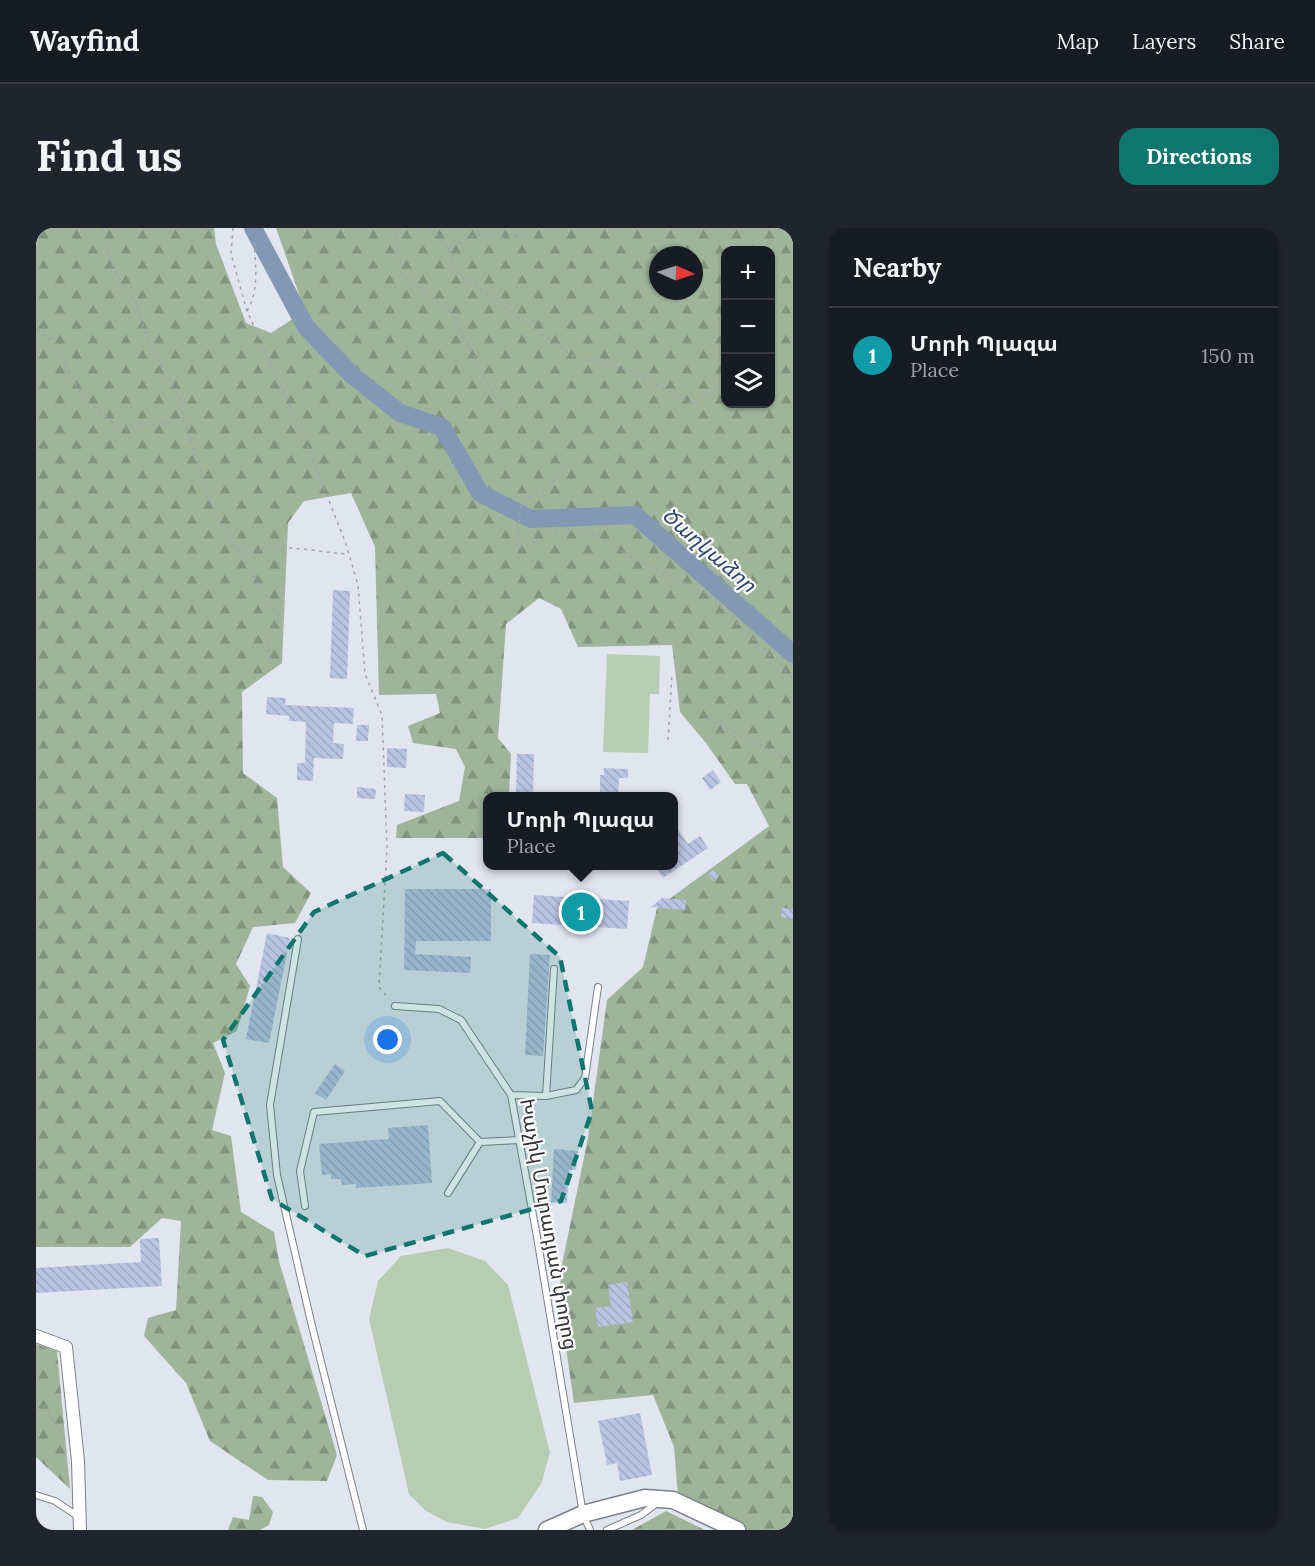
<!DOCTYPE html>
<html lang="en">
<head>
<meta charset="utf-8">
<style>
	body { margin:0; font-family:Lora,"Noto Sans Armenian",serif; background:#20242c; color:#f1f3f6 }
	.controls { position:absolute; right:18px; top:18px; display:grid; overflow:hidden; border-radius:12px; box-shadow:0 2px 4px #0004 }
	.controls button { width:54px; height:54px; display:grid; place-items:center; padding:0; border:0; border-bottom:2px solid #363941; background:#171b24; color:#f1f3f6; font:30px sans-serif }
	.compass { position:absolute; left:613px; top:18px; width:54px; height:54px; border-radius:50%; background:#171b24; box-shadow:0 2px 4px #0004; rotate:93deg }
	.you { position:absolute; left:352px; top:812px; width:21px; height:21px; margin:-15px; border:4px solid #fff; border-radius:50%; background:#1a73e8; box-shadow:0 0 0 9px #1a73e833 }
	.badge { display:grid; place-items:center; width:39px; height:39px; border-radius:50%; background:#0f766e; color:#fff; font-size:20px; font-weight:700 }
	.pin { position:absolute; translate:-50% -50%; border:3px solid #fff; box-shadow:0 2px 6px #0006 }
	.popup { position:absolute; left:447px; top:564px; width:195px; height:78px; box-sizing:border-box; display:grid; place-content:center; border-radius:12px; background:#171b24; filter:drop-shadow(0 2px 4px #0005); font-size:20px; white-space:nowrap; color:#9ea1a6 }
	.popup b { font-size:22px; color:#f1f3f6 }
	.popup::after { content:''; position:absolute; left:50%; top:100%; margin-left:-12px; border:12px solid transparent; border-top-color:#171b24 }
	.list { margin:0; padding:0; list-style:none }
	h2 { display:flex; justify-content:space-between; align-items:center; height:78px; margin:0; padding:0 24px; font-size:26px }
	h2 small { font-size:20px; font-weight:400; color:#9ea1a6 }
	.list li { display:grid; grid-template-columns:39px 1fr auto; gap:18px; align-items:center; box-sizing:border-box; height:96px; padding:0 24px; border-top:2px solid #363941 }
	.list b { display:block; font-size:22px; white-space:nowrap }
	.list p { margin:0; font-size:20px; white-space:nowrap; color:#9ea1a6 }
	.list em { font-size:20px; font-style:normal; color:#9ea1a6 }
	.icon { flex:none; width:33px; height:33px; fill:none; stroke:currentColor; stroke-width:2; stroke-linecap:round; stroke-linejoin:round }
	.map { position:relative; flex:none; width:757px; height:1302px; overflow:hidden; border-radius:18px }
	header { display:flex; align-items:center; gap:36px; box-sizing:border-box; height:84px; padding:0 30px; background:#171b24; border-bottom:2px solid #363941 }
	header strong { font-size:28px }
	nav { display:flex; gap:33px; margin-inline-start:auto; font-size:21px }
	.intro { display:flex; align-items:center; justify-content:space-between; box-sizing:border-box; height:144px; padding:0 36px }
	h1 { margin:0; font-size:42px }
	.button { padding:15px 27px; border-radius:18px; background:#0f766e; color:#fff; font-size:21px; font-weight:700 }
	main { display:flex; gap:36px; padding:0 36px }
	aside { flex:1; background:#171b24; border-radius:18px; box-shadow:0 2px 4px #0004 }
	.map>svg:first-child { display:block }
</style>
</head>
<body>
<header>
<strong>Wayfind</strong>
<nav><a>Map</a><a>Layers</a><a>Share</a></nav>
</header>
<div class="intro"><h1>Find us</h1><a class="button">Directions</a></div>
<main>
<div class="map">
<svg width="757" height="1302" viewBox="0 0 757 1302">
	<defs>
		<pattern id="forest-firs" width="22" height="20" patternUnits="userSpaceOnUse" patternTransform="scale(1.5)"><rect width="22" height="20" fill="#9eb59a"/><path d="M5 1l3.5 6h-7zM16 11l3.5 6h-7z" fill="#81947e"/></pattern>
		<pattern id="building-back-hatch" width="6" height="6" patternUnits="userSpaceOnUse" patternTransform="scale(1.5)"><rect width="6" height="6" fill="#b8c4e2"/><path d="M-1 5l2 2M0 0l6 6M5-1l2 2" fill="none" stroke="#9ea9c2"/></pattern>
	</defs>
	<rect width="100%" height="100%" fill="#e1e5ef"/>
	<!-- forest -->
	<path fill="url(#forest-firs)" fill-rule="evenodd" d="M0 0H178L180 16 210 95 235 105 269 83 240 0H757V1302H710L642 1268 638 1219 617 1167 538 1175 527 1099 524 1046 552 910 571 772 607 739 621 680 733 598 711 556H699L670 515 644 484 636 417 542 419 525 381 503 370 470 396 462 510 475 526 473 568H452V610H360L361 597 423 573 429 539 420 521 377 515 372 498 404 485 400 466 343 467 339 319 315 265 268 273 252 295 246 435 206 464 207 545 241 570 247 639 275 665 259 695 217 699 200 736 214 758 201 803 177 815 189 845 176 902 195 908 205 984 238 1004 243 1033 301 1227 291 1253 232 1252 174 1213 150 1155 108 1108 112 1090 140 1082 145 993 126 990 94 1019H0ZM690 22H734V176H690ZM622 27H658V63H622Z
		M0 1116 21 1123 34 1261 0 1229Z
		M217 1268 226 1269 237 1284 233 1297 224 1302H192L197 1289 213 1292Z
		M630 1283 669 1302H596Z"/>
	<!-- pitch -->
	<path fill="#b6cdb2" d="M571 426 624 428 623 466H614L612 525 567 524Z
		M412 1020 449 1033 472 1057 514 1225 505 1256 482 1290 449 1301 411 1294 390 1283 373 1266 333 1091 342 1053 365 1028Z"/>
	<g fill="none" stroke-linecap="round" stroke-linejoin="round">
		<!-- river -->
		<path stroke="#8598b3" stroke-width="18" d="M217 0 270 99 316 147 364 185 406 199 444 265 495 291 599 287 757 426"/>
	</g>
	<!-- building -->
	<path fill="url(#building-back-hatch)" d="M297 362 314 363 311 451 294 450Z
		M231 469 250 470 249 477 318 480 317 496 298 495 297 515 308 516 307 531 278 530 277 553 261 552V535H269L270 494 253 493V488L230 486Z
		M321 497H333L332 513H320Z
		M351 520 371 521 370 540 351 539Z
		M481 526H498L497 568H480Z
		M568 540 592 541V550H583L582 568H564V547H568Z
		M677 542 685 554 674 562 666 550Z
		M321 559 340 561 339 571 321 570Z
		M369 566 389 567 388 584 368 583Z
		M638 596 652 616 664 608 672 620 627 650 619 638H638Z
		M678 642 683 648 677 653 672 646Z
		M369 661H455V713H380L379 726 435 729 434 745 368 742Z
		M498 667 593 673 591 701 496 695Z
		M626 670 650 672 649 682 615 679Z
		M746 680 757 681V691L745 689Z
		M231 705 254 710 233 815 210 811Z
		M494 726 514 727 507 828 489 827Z
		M299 836 309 843 290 872 279 865Z
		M392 897 396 955 320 960V956L306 957 305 951H295V946L286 947 283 916 353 911 352 900Z
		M518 921 542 923 540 942H533L531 975 515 974Z
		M123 1010 126 1058 0 1065V1040L105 1034 104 1011Z
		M591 1054 597 1094 562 1099 559 1080 575 1078 572 1057Z
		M604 1185 616 1247 584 1253 581 1235 571 1237 562 1193Z"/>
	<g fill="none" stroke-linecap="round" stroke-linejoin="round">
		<defs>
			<path id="lane" d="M262 711 234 877 241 947 275 1094 327 1302
				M359 778 403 781 425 792 475 867 501 1009 547 1286 554 1302
				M475 867 510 868 540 862 549 850 562 759
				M510 868 518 741
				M412 965 444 914
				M269 978 264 943 278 884 404 873 444 914 484 912
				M0 1267 19 1273 43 1289
				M571 1302 605 1287 621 1275"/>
			<path id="street" d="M0 1108 30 1119 42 1233 44 1302"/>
			<path id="secondary" d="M511 1302 547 1286 609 1270 637 1272 701 1302"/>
		</defs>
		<!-- lane casing -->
		<use href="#lane" stroke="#7c8089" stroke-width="8"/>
		<!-- street casing -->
		<use href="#street" stroke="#7c8089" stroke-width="14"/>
		<!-- secondary casing -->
		<use href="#secondary" stroke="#7c8089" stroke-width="19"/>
		<!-- path -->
		<path stroke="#a1a4ac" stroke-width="1.5" stroke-dasharray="3 4.5" stroke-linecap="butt" d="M67 0 72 26 82 49 100 74 107 98 122 133 146 173 148 192 179 286 242 388 231 416 236 436
			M197 0 195 26 211 83 268 209 310 316 322 357 329 446 346 487 351 620 343 759 353 771
			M358 0 367 47 416 85 464 179
			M394 0 413 20 419 43 537 128 593 142 657 176 690 155
			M479 9 485 0
			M415 19 439 7 479 10 502 0
			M211 83C224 62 219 35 218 11
			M0 102 16 112 47 169 84 200 148 192
			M734 142 750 146 757 153
			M527 240 513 261 485 273 481 320 527 303 561 306 594 329 670 365 757 450
			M201 320C218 325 236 319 254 320 273 321 293 325 312 326
			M670 490 745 528 757 525
			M632 512 636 446
			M0 1164 28 1210"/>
		<!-- lane -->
		<use href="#lane" stroke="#fff" stroke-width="6"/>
		<!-- street -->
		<use href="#street" stroke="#fff" stroke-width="12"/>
		<!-- secondary -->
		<use href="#secondary" stroke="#fff" stroke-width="16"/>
	</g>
	<!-- marked area -->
	<path fill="#0f766e" fill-opacity="0.2" stroke="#0f766e" stroke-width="4.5" stroke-dasharray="12 8" stroke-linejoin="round" d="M407 625 524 729 556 883 525 973 329 1028 236 971 187 812 278 684Z"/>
	<g text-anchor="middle" stroke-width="4.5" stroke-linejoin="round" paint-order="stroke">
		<!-- street labels -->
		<g font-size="20" fill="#303236" stroke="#fff">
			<text transform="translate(513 996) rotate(80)" y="7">Խաչիկ Մուրադյան փողոց</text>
		</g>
		<!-- water labels -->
		<g font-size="21" font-style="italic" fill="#2a476e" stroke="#fff">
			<text transform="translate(673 322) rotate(41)" y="7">Ծաղկաձոր</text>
		</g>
	</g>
</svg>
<div class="controls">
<button>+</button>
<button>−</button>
<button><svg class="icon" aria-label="layers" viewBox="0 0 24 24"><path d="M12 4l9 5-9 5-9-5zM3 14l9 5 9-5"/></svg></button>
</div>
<svg class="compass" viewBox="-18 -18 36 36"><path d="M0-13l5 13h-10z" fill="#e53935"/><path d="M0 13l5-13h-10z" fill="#9ea1a6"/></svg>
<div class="you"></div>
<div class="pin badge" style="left:545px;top:684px;background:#0f9aa8">1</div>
<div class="popup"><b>Մորի Պլազա</b>Place</div>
</div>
<aside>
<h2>Nearby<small></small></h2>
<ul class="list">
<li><span class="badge" style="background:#0f9aa8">1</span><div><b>Մորի Պլազա</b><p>Place</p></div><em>150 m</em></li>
</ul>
</aside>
</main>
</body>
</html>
